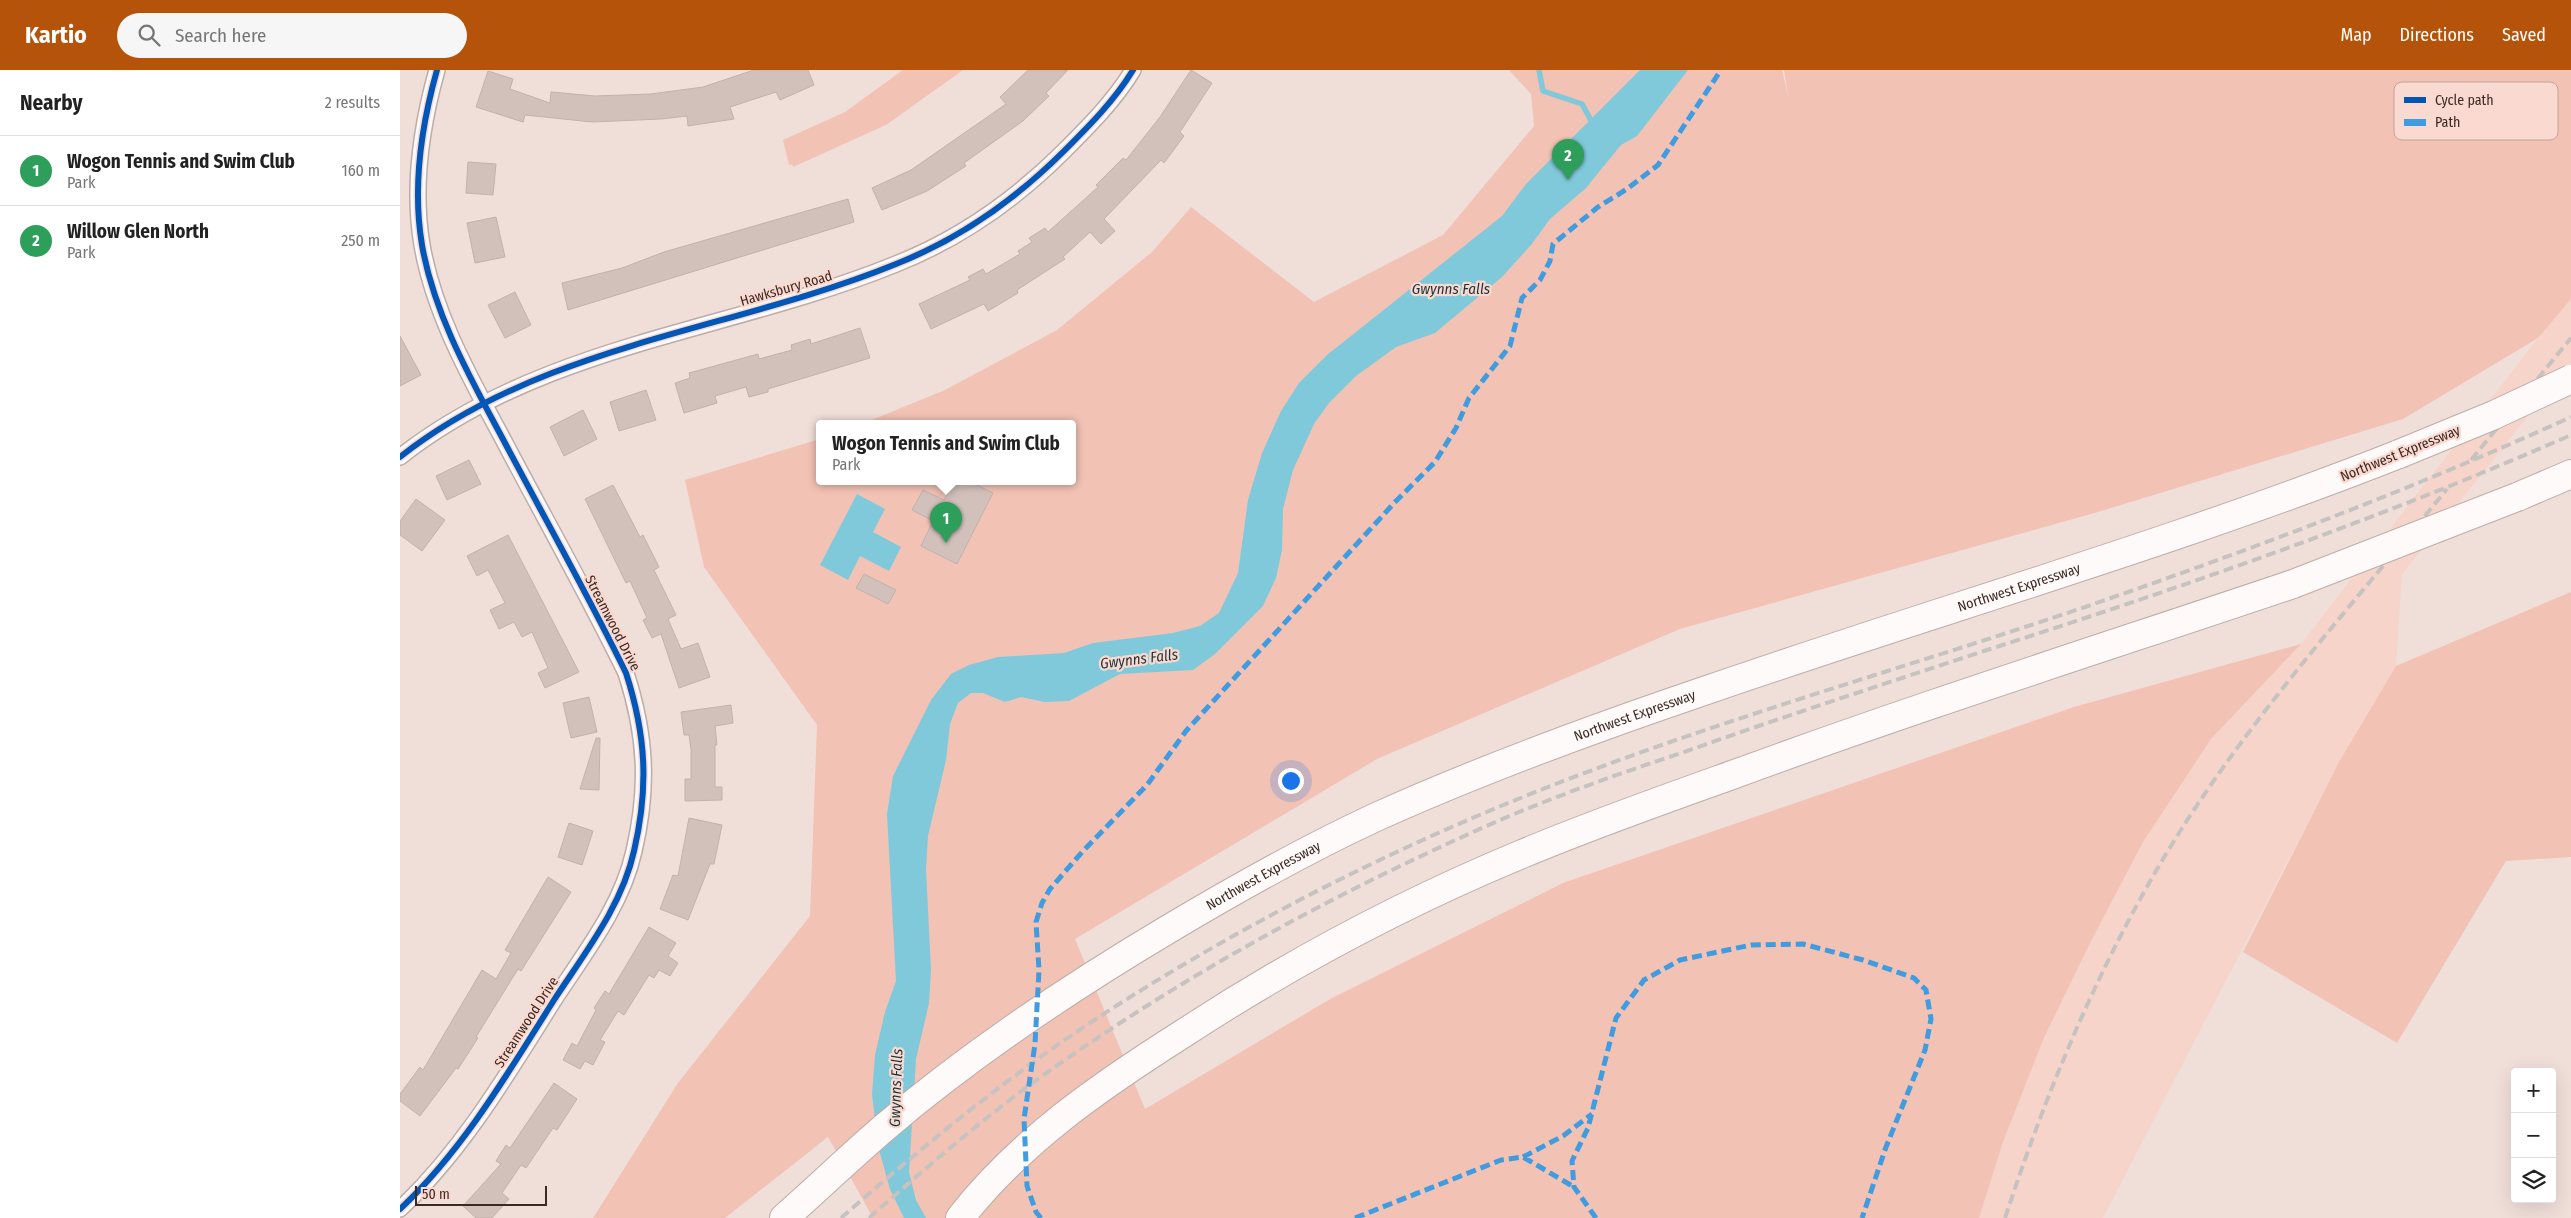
<!DOCTYPE html>
<html lang="en">
<head>
<meta charset="utf-8">
<style>
	body { margin:0; font-family:"Fira Sans Condensed",sans-serif; background:#f6f6f6; color:#222 }
	.controls { position:absolute; right:15px; bottom:15px; display:grid; overflow:hidden; border-radius:5px; box-shadow:0 5px 20px #0002 }
	.controls button { width:45px; height:45px; display:grid; place-items:center; padding:0; border:0; border-bottom:1px solid #e0e0e0; background:#fff; color:#222; font:25px sans-serif }
	.scale { position:absolute; left:15px; bottom:12px; width:132px; box-sizing:border-box; padding-left:5px; border:2px solid #3c2923; border-top:0; font-size:14px; line-height:18px; white-space:nowrap; color:#3c2923; -webkit-text-stroke:4px #f9d9d0; paint-order:stroke }
	.you { position:absolute; left:890px; top:710px; width:18px; height:18px; margin:-12px; border:4px solid #fff; border-radius:50%; background:#1a73e8; box-shadow:0 0 0 8px #1a73e833 }
	.badge { display:grid; place-items:center; width:32px; height:32px; border-radius:50%; background:#b45309; color:#fff; font-size:16px; font-weight:700 }
	.pin { position:absolute; translate:-50% -41px; filter:drop-shadow(0 1px 2px #0008) }
	.pin::after { content:''; position:absolute; top:26px; width:18px; height:15px; background:inherit; clip-path:polygon(0 0,100% 0,50% 100%) }
	.popup { position:absolute; left:416px; top:350px; width:260px; height:65px; box-sizing:border-box; display:grid; place-content:center; border-radius:5px; background:#fff; filter:drop-shadow(0 1px 4px #0005); font-size:16px; white-space:nowrap; color:#767676 }
	.popup b { font-size:19px; color:#222 }
	.popup::after { content:''; position:absolute; left:50%; top:100%; margin-left:-10px; border:10px solid transparent; border-top-color:#fff }
	.list { margin:0; padding:0; list-style:none }
	h2 { display:flex; justify-content:space-between; align-items:center; height:65px; margin:0; padding:0 20px; font-size:21px }
	h2 small { font-size:16px; font-weight:400; color:#767676 }
	.list li { display:grid; grid-template-columns:32px 1fr auto; gap:15px; align-items:center; box-sizing:border-box; height:70px; padding:0 20px; border-top:1px solid #e0e0e0 }
	.list b { display:block; font-size:19px; white-space:nowrap }
	.list p { margin:0; font-size:16px; white-space:nowrap; color:#767676 }
	.list em { font-size:16px; font-style:normal; color:#767676 }
	.icon { flex:none; width:28px; height:28px; fill:none; stroke:currentColor; stroke-width:2; stroke-linecap:round; stroke-linejoin:round }
	.map { position:relative; flex:none; width:2171px; height:1148px; overflow:hidden }
	header { display:flex; align-items:center; gap:30px; box-sizing:border-box; height:70px; padding:0 25px; background:#b45309; color:#fff }
	header strong { font-size:24px }
	nav { display:flex; gap:28px; margin-inline-start:auto; font-size:18px }
	.search { width:350px; height:45px; background:#f6f6f6; display:flex; align-items:center; gap:12px; box-sizing:border-box; padding:0 18px; border-radius:28px; color:#767676; font-size:19px }
	main { display:flex }
	aside { flex:1; background:#fff }
	.map>svg:first-child { display:block }
</style>
</head>
<body>
<header>
<strong>Kartio</strong>
<div class="search"><svg class="icon" aria-label="search" viewBox="0 0 24 24"><circle cx="10" cy="10" r="6"/><path d="M15 15l6 6"/></svg>Search here</div>
<nav><a>Map</a><a>Directions</a><a>Saved</a></nav>
</header>
<main>
<aside>
<h2>Nearby<small>2 results</small></h2>
<ul class="list">
<li><span class="badge" style="background:#2e9e5b">1</span><div><b>Wogon Tennis and Swim Club</b><p>Park</p></div><em>160 m</em></li>
<li><span class="badge" style="background:#2e9e5b">2</span><div><b>Willow Glen North</b><p>Park</p></div><em>250 m</em></li>
</ul>
</aside>
<div class="map">
<svg width="2171" height="1148" viewBox="0 0 2171 1148">
	<rect width="100%" height="100%" fill="#f0ded9"/>
	<!-- built -->
	<path fill="#f6d4ca" d="M2171 229V292L2002 504 1996 596 1939 692 1703 1148H1579L1603 1072 1643 970 1691 871 1743 772 1786 704 1811 669 1901 574 2138 268Z"/>
	<!-- green -->
	<path fill="#f2c2b5" d="M503 0H563L486 55 393 97 392 94 389 95 383 70 445 42Z
		M1109 0H1382L1388 26 1384 0H2171V229L2138 268 2003 349 1698 442 1280 559 977 689 675 869 745 1039 932 928 1163 813 1674 637 1901 574 1811 669 1743 772 1691 871 1643 970 1603 1072 1579 1148H473L428 1067 325 1148H193L278 1013 410 846 417 655 304 497 285 410 420 369V412H672V354H462L545 320 657 260 752 182 791 137 914 232 1043 165 1134 56 1131 24Z
		M2171 522V787L2106 791 1997 973 1843 882 1939 692 1996 596Z"/>
	<!-- water -->
	<path fill="#7fc9db" d="M1240 0H1288L1237 66 1221 75 1186 118 1150 149 1131 175 1102 207 1035 263 996 277 956 306 929 333 914 354 893 400 883 439 882 480 876 508 863 536 815 584 793 600 720 604 669 631 645 632 621 627 605 632 583 623H571L558 633 550 654 546 690 528 766 526 799 531 900 529 933 516 989 509 1102 516 1130 526 1148H504L490 1119 478 1076 472 1024 475 985 485 942 496 911 487 744 493 706 531 630 551 604 569 595 598 587 664 583 693 573 773 563 800 556 819 543 838 503 848 430 862 383 881 341 899 313 927 285 1102 146 1126 114Z
		M457 424 485 439 473 462 501 477 489 501 460 486 448 510 420 495Z"/>
	<g fill="none" stroke-linecap="round" stroke-linejoin="round">
		<!-- stream -->
		<path stroke="#7fc9db" stroke-width="5.5" d="M1139 0 1143 21 1182 34 1193 54"/>
	</g>
	<!-- building -->
	<path fill="#d2c0bb" stroke="#c2b1ac" d="M354 0H408L414 15 380 30 376 22 330 37 334 49 288 56 287 46 261 49 192 52 125 45 123 52 76 37 88 1 113 9 110 19 150 33 151 22 195 26 251 24 303 17Z
		M628 0H668L646 23 649 26 623 51 564 93 566 96 527 121 482 140 472 118 511 100 606 34 600 27Z
		M791 0 812 13 780 62 784 66 764 93 761 90 704 149 715 161 701 174 690 162 663 187 665 189 617 220 618 223 588 241 584 234 531 259 519 234 570 210 568 207 583 199 586 204 620 184 618 181 632 172 629 168 645 158 648 162 698 117 696 115 723 88 726 90 760 47Z
		M68 92 96 94 93 125 66 123Z
		M448 129 454 152 168 240 162 213 222 198 264 182Z
		M96 147 105 187 75 193 67 153Z
		M115 222 131 255 105 268 88 235Z
		M460 258 470 288 368 319V322L349 327 346 317 315 326 317 333 284 343 275 313 290 308 289 303 358 284 359 289 392 280 391 275 410 269 411 274Z
		M0 266 21 305 0 316Z
		M246 320 256 350 219 361 210 332Z
		M183 340 197 369 164 386 150 357Z
		M69 390 81 414 47 430 36 406Z
		M553 412H571L593 423 557 494 521 476 533 451 512 440 523 420 544 430Z
		M213 415 240 467 243 465 259 497 254 500 276 545 268 549 281 579 298 573 310 607 279 618 261 564 252 568 243 550 247 548 230 511 226 513 185 429Z
		M16 429 45 450 22 481 0 465V451Z
		M108 465 179 602 145 618 138 603 148 598 132 562 122 567 114 552 99 559 90 540 105 533 88 500 77 506 67 486Z
		M464 504 496 520 488 534 456 518Z
		M189 627 197 662 171 668 163 633Z
		M331 635 333 653 315 656 317 675H315V717H322V730L285 731V709H291V679L289 665H284L281 642Z
		M196 668H200L199 720 180 719Z
		M289 748 322 755 314 794H310L288 850 260 839 273 805 278 806Z
		M169 753 193 761 182 795 158 787Z
		M148 807 171 822 121 901 118 899 76 967 78 968 58 999 56 998 20 1046 0 1031V1024L20 997 23 1000 82 900 96 909 111 883 105 880Z
		M249 857 276 873 268 886 278 893 270 906 259 900 254 908 249 905 224 945 218 941 200 970 205 972 193 995 185 991 180 999 163 990 172 973 177 976 196 940 194 938 205 921 209 924Z
		M154 1013 177 1029 157 1060 153 1058 126 1098 121 1095 102 1123 109 1129 92 1148H76L63 1136 101 1094 96 1091 106 1075 110 1078Z"/>
	<g fill="none" stroke-linecap="round" stroke-linejoin="round">
		<defs>
			<path id="street" d="M0 387C143 274 332 261 496 194 559 169 617 128 664 81 689 56 715 30 733 0
				M0 1139C63 1080 108 1003 154 930 184 884 222 836 234 781 249 717 246 665 226 603 188 525 145 449 105 373 72 311 34 245 22 175 12 116 21 57 37 0"/>
			<g id="highway">
				<path d="M2117 427 2171 404"/>
				<path id="s1" d="M384 1148C418 1118 450 1087 485 1057 572 983 668 919 767 860 834 820 903 781 974 748 1082 699 1192 659 1304 621 1535 541 1771 474 1999 384"/>
				<path d="M560 1148C621 1070 702 1015 784 963 891 893 1004 833 1122 784 1191 755 1262 730 1332 705 1517 637 1706 577 1893 514"/>
			</g>
		</defs>
		<!-- street casing -->
		<use href="#street" stroke="#bdaca7" stroke-width="18"/>
		<!-- highway casing -->
		<use href="#highway" stroke="#bdaca7" stroke-width="30"/>
		<!-- street -->
		<use href="#street" stroke="#fdfaf9" stroke-width="15"/>
		<!-- highway -->
		<use href="#highway" stroke="#fdfaf9" stroke-width="28"/>
		<!-- rail -->
		<path stroke="#c6c2c0" stroke-width="4" stroke-dasharray="10 5" stroke-linecap="butt" d="M2071 390 2171 268
			M441 1148C528 1072 618 998 716 936 837 859 968 791 1101 736 1291 657 1491 603 1685 537 1850 480 2013 419 2171 347
			M469 1148C526 1098 583 1048 645 1004 787 903 941 820 1100 750 1161 724 1224 702 1287 681 1385 646 1484 614 1584 581 1783 517 1980 449 2171 365
			M1605 1148C1646 1023 1696 902 1763 789 1843 655 1949 539 2047 419"/>
		<defs>
			<path id="highway-bridge" d="M1999 384 2094 345 2171 309
				M1893 514 2117 427"/>
		</defs>
		<!-- highway-bridge casing -->
		<use href="#highway-bridge" stroke="#bdaca7" stroke-width="30" stroke-linecap="butt"/>
		<!-- highway-bridge -->
		<use href="#highway-bridge" stroke="#fdfaf9" stroke-width="28"/>
		<!-- quiet -->
		<path stroke="#3f9ce0" stroke-width="5" stroke-dasharray="10 5" stroke-linecap="butt" d="M1123 1087 1163 1066 1192 1044
			M641 1148 636 1142 627 1116 624 1049 635 974 639 900 636 852 642 833 650 819 683 781 747 715 786 661 996 431 1035 392 1056 358 1069 328 1110 276 1122 228 1140 210 1150 191 1153 174 1198 137 1227 119 1258 95 1321 0
			M955 1148 1101 1090 1123 1087 1174 1117
			M1196 1148 1174 1117 1172 1091 1188 1058 1216 948 1244 910 1280 890 1351 875 1403 874 1463 890 1514 908 1526 920 1531 949 1525 980 1486 1077 1462 1148"/>
		<defs>
			<path id="cycleway" d="M0 387C143 274 332 261 496 194 559 169 617 128 664 81 689 56 715 30 733 0
				M0 1139C63 1080 108 1003 154 930 184 884 222 836 234 781 249 717 246 665 226 603 188 525 145 449 105 373 72 311 34 245 22 175 12 116 21 57 37 0"/>
		</defs>
		<!-- cycleway casing -->
		<use href="#cycleway" stroke="#f9d9d0" stroke-width="9"/>
		<!-- cycleway -->
		<use href="#cycleway" stroke="#0057b8" stroke-width="6"/>
	</g>
	<g text-anchor="middle" stroke-width="4.5" stroke-linejoin="round" paint-order="stroke">
		<!-- street labels -->
		<g font-size="14" fill="#3c2923" stroke="#f9d9d0">
			<text transform="translate(386 218) rotate(-16)" y="5">Hawksbury Road</text>
			<text transform="translate(2000 383) rotate(-22)" y="5">Northwest Expressway</text>
			<text dy="5" stroke="none"><textPath href="#s1" startOffset="1401">Northwest Expressway</textPath></text>
			<text transform="translate(213 553) rotate(63)" y="5">Streamwood Drive</text>
			<text dy="5" stroke="none"><textPath href="#s1" startOffset="996">Northwest Expressway</textPath></text>
			<text dy="5" stroke="none"><textPath href="#s1" startOffset="591">Northwest Expressway</textPath></text>
			<text transform="translate(126 952) rotate(-57)" y="5">Streamwood Drive</text>
		</g>
		<!-- water labels -->
		<g font-size="15" font-style="italic" fill="#1b343b" stroke="#f9d9d0">
			<text x="1051" y="224">Gwynns Falls</text>
			<text transform="translate(739 589) rotate(-7)" y="5">Gwynns Falls</text>
			<text transform="translate(496 1018) rotate(-88)" y="5">Gwynns Falls</text>
		</g>
	</g>
	<!-- legend -->
	<rect x="1994" y="12" width="164" height="58" rx="8" fill="#f9d9d0" stroke="#c0a49c" stroke-width="1"/>
	<rect x="2004" y="27" width="22" height="6" fill="#0057b8"/>
	<rect x="2004" y="49" width="22" height="7" fill="#3f9ce0"/>
	<g font-size="14" fill="#3c2923">
		<text x="2035" y="35">Cycle path</text>
		<text x="2035" y="57">Path</text>
	</g>
</svg>
<div class="controls">
<button>+</button>
<button>−</button>
<button><svg class="icon" aria-label="layers" viewBox="0 0 24 24"><path d="M12 4l9 5-9 5-9-5zM3 14l9 5 9-5"/></svg></button>
</div>
<div class="scale">50 m</div>
<div class="you"></div>
<div class="pin badge" style="left:546px;top:473px;background:#2e9e5b">1</div>
<div class="popup"><b>Wogon Tennis and Swim Club</b>Park</div>
<div class="pin badge" style="left:1168px;top:110px;background:#2e9e5b">2</div>
</div>
</main>
</body>
</html>
